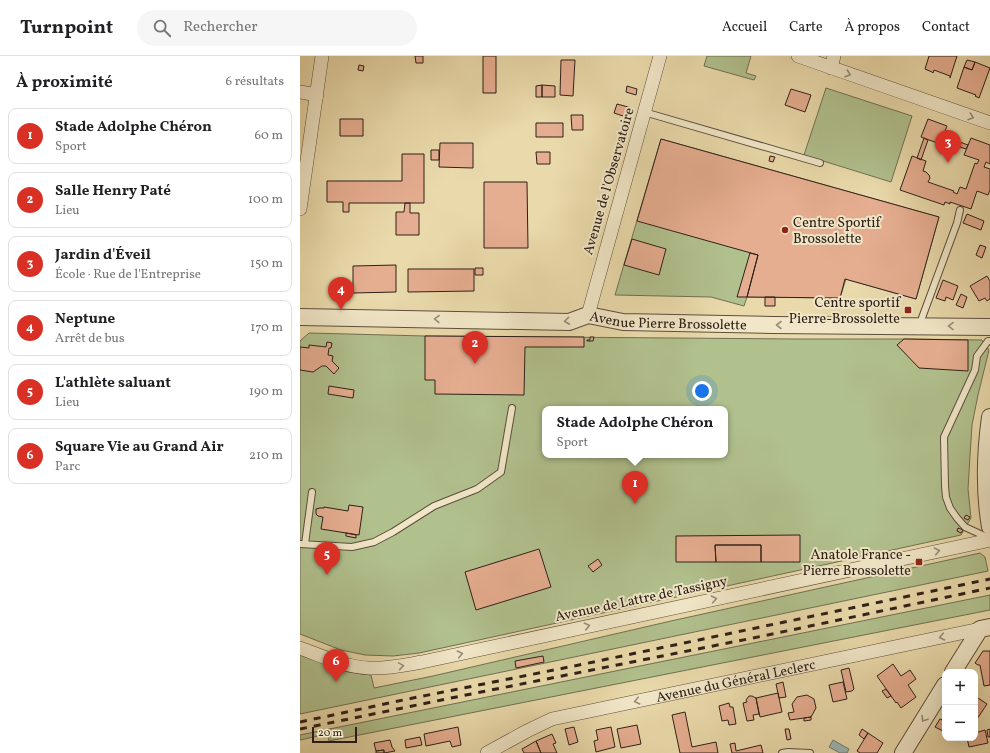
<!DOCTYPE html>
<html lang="fr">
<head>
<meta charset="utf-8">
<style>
	body { margin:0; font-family:Vollkorn,serif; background:#f6f6f6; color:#202124 }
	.controls { position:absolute; right:12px; bottom:12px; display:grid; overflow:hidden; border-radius:8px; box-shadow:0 4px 16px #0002 }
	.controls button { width:36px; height:36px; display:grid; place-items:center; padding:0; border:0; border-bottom:1px solid #e0e0e0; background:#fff; color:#202124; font:20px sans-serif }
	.scale { position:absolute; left:12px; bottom:10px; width:45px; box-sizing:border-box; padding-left:4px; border:2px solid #2e2018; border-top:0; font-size:11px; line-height:14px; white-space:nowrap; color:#2e2018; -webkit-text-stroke:3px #f1e7c8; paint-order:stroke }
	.you { position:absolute; left:402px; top:335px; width:14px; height:14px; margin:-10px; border:3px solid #fff; border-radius:50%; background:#1a73e8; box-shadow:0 0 0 6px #1a73e833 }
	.badge { display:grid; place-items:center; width:26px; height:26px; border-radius:50%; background:#d93025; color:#fff; font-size:13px; font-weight:700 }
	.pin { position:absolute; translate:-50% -33px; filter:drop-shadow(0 1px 2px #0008) }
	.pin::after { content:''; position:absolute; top:21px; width:14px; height:12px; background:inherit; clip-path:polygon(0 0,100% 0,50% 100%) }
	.popup { position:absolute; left:242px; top:350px; width:186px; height:52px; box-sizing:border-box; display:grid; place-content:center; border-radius:8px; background:#fff; filter:drop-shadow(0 1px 3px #0005); font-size:13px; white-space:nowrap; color:#757577 }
	.popup b { font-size:15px; color:#202124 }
	.popup::after { content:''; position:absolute; left:50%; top:100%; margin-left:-8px; border:8px solid transparent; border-top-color:#fff }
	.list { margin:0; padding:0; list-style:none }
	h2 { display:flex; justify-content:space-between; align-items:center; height:52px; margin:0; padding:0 16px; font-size:17px }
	h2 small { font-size:13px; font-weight:400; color:#757577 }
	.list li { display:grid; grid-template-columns:26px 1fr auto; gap:12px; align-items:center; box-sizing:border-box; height:56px; margin:0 8px 8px; padding:0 8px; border:1px solid #e0e0e0; border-radius:8px }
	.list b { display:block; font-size:15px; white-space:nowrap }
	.list p { margin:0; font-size:13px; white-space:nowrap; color:#757577 }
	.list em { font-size:13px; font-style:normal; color:#757577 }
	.icon { flex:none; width:22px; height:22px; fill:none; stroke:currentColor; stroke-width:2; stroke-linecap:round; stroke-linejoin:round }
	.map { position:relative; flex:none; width:690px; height:697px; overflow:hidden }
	header { display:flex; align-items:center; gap:24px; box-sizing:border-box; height:56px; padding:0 20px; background:#fff; border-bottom:1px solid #e0e0e0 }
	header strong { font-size:19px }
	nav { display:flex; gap:22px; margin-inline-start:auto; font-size:14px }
	.search { width:280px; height:36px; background:#f6f6f6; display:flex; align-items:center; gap:10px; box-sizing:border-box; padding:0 14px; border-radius:22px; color:#757577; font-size:15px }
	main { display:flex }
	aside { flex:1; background:#fff }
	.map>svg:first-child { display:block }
</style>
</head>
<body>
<header>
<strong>Turnpoint</strong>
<div class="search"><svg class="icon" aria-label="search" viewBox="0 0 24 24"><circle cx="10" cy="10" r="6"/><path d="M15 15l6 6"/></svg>Rechercher</div>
<nav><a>Accueil</a><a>Carte</a><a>À propos</a><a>Contact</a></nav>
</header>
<main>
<aside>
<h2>À proximité<small>6 résultats</small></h2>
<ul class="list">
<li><span class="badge">1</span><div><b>Stade Adolphe Chéron</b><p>Sport</p></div><em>60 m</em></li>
<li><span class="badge">2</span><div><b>Salle Henry Paté</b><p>Lieu</p></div><em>100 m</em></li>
<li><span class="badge">3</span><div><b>Jardin d'Éveil</b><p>École · Rue de l'Entreprise</p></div><em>150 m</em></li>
<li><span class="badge">4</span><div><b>Neptune</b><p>Arrêt de bus</p></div><em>170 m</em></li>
<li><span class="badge">5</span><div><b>L'athlète saluant</b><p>Lieu</p></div><em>190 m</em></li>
<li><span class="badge">6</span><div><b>Square Vie au Grand Air</b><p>Parc</p></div><em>210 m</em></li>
</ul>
</aside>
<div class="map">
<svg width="690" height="697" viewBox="0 0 690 697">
	<rect width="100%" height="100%" fill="#eadaab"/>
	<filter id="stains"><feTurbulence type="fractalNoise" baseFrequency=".005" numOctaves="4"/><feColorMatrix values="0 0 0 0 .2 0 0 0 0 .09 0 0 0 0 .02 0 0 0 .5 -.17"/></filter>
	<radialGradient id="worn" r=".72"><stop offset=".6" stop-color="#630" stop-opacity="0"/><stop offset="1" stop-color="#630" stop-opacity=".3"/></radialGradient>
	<!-- green -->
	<path fill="#b1c18e" stroke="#707053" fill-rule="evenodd" d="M407 0H451L446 17 456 20 454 24 404 10Z
		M526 32 612 60 591 126 504 99Z
		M361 83 639 161 616 243 546 223 540 242 447 241 444 250 411 241 315 239Z
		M9 277 125 280 496 283H604L682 284 689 294 678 339 672 369 670 400 668 433 671 462 661 479 119 597 93 600 65 599 41 594 0 578V285ZM245 353H425V399H245Z
		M680 497 685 501 688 515 0 658V599L48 616 71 619 74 632 133 620 371 565Z
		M690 539V554L29 685 27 678 0 684V679Z"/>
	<!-- water -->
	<path fill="#9db8b5" stroke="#717b76" d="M533 684 549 693 547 697H540L529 691Z"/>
	<!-- building -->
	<path fill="#e6ae91" stroke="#2e2018" d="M115 0H123V7H116Z
		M183 0H196V37H183Z
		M629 0H657L650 22V20L634 14 633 17 632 16 625 13Z
		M261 4H275L273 40 260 39Z
		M667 4 675 6 672 14 664 11Z
		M675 6 690 12 679 42 675 40 676 39 657 32 664 11 672 14Z
		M59 9 64 10 63 15 58 14Z
		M242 29 255 30V41H242Z
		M242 29V41H236V30Z
		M327 30 337 33 336 39 326 36Z
		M491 33 511 39 505 56 485 49Z
		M317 48 332 52 329 62 314 57Z
		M271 59H283V74H272Z
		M40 63H63V80H40Z
		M628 63 647 70 640 88 621 81Z
		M236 67H263V81H236Z
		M643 80 668 89 666 93 641 85Z
		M624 82 628 84 621 104 617 102Z
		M671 82 690 89V108L686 106 684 111 690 113V134L688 139 677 135 671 153 650 146V148L645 146 644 149 600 134 612 100 626 105 623 115 626 116 629 119 630 122 628 126 654 135 653 136 657 138 660 131 666 133 675 107 677 108 679 104 664 99Z
		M361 83 639 161 616 243 545 223 540 242 447 241 458 199 337 165Z
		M140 87H173V112L139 111Z
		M131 94H139V104H131Z
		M236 96H250V108H237Z
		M102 98H124V147H49V156H43V146H27V125H102Z
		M470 100 475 101 473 106 469 105Z
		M184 126H227L228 192H184Z
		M105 147H110V157H119V179H96V156H104Z
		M667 158 684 165 681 174 663 167Z
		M332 183 366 193 359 219 324 209Z
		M680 189 686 191 682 202 676 199Z
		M450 197 458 199 447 241H437Z
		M96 209V236L53 237V210Z
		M175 212H183V219H175Z
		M108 213H174V235L108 236Z
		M687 220 690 225V243L687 245 685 242 679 245 670 230Z
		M643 224 658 230 653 244 646 241 645 245 636 242Z
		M661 238 667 241 663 252 656 249Z
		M465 241H475V250H465Z
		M125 280 284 281V291H225L224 339 135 338V324H125Z
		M290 281H294L293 285H287V284H290Z
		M604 283 668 284V315L619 312 597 289Z
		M27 286 32 287 31 292H29L28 299 33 300 32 305 39 312 34 318 26 310H22L13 316 0 314V291L9 292V289L26 291Z
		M29 330 54 334 53 342 28 338Z
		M49 449 63 451 59 479 21 473 23 461 18 460 16 458V453L20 452H24V451L48 455Z
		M666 459 670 461 668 464 664 462Z
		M658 472 663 474 661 477 657 475Z
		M46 477 56 479V482L46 480Z
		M500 479V506H461V489H415L416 506H376V480Z
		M415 489H461V506H416Z
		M239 493 251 531 176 554 165 516Z
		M298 503 302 509 293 516 288 510Z
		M683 595H690V629L684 630 680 609H678L675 607Z
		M243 600 244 606 216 612 215 605Z
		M593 608 601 620 610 614 616 623 608 629 616 641 601 652 597 646 596 647 577 620Z
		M549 612 554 633 552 635 546 636 541 614Z
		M483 626 486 641 479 642 476 628Z
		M543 626 547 643 533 646 529 629Z
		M586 633 591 640 587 642 582 635Z
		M478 637 482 656 460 661 456 642Z
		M507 639 514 643 516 652 511 661 490 664 488 657 494 656 492 648 497 641Z
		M449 640H452L456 642 459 658 453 659 454 664 447 665 443 647 447 646 446 644Z
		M675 640 687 648 675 666Z
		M429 647 430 651H433L436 668 429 669 428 664 422 665 419 650Z
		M385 656 392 691 416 686 418 697H380L372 659Z
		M511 661V664L504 665V662Z
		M640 663 645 665V676L635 671Z
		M337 669 341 688 321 692 317 673Z
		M158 671 161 689 152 691 150 685 126 690 124 678Z
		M274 671 278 686 269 689 265 673Z
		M311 671 315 691 296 696 294 685 298 684 296 674Z
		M485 673H489L491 683 487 684Z
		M562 673 568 677 564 683 559 679Z
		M690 673V681H688L687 674Z
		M685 674 688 687 669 691 667 682H675V677Z
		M568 677 583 687 577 697H560L557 695Z
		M252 678 256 687 253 688 257 697H241L236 685Z
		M120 681 122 689 106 692 105 684Z
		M90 684 92 691 95 695 84 697V694L76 695 74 687Z
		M236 685 241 697H224L222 693Z
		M435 687 436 695 461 689 463 697H432L430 688Z
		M84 694V697H76V695Z"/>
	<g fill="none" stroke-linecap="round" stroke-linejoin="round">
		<defs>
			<path id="service" d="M344 56 520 107
				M619 270 657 167 660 154
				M689 482 665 471 657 462 650 452 646 441 645 430 644 381 675 314 677 300 688 285H690
				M0 488 52 491 74 486 93 476 134 450 177 433 201 416 212 352
				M5 488 12 436
				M482 697 488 696 510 697"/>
			<g id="minor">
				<path d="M498 0 690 67"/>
				<path d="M531 12 534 0"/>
				<path d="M0 36 17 39"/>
				<path d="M0 153 22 0"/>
				<path d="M288 259 360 0"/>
				<path d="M0 592C22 600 45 611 69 612 87 613 105 609 122 606L690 484"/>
				<path id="s1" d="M187 697 227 675 252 663 680 573"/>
			</g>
			<g id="tertiary">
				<path id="s2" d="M0 261 269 266 288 259 323 266 472 269 690 271"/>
				<path d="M690 361C685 397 684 435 690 471"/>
				<path d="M653 616 680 573 690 571"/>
				<path d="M603 697 645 629"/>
			</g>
		</defs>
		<!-- service casing -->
		<use href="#service" stroke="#5d4e3d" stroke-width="8"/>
		<!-- minor casing -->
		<use href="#minor" stroke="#5d4e3d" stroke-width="14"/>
		<!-- tertiary casing -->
		<use href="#tertiary" stroke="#5d4e3d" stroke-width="18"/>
		<!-- service -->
		<use href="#service" stroke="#f1e7c8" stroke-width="6"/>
		<!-- minor -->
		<use href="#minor" stroke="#f1e7c8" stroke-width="13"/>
		<!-- tertiary -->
		<use href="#tertiary" stroke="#f1e7c8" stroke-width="16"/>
		<!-- rail -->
		<path stroke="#2e2018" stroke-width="3" stroke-dasharray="7 7" stroke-linecap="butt" d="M0 666 108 643 279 609 690 523
			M0 673 161 640 463 580 690 532"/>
	</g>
	<!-- one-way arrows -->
	<defs><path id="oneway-chevron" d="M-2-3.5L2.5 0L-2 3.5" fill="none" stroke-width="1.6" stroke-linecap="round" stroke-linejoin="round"/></defs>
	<g stroke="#998d79">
		<use href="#oneway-chevron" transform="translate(548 18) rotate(19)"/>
		<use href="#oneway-chevron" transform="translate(671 61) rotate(19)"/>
		<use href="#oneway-chevron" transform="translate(137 263) rotate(-179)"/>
		<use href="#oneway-chevron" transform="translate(267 265) rotate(174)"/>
		<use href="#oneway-chevron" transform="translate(479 269) rotate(-180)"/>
		<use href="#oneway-chevron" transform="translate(651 270) rotate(-179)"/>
		<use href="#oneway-chevron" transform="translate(637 495) rotate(-12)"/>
		<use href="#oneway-chevron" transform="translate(414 543) rotate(-12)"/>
		<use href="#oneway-chevron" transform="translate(287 570) rotate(-12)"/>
		<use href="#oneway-chevron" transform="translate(642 581) rotate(168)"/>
		<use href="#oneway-chevron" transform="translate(160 598) rotate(-12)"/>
		<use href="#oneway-chevron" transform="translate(101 610) rotate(-9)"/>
		<use href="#oneway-chevron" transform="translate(337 645) rotate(168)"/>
		<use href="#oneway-chevron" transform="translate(624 663) rotate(122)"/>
	</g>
	<!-- markers -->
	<g fill="#8f2418" stroke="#f1e7c8" stroke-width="1.5">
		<circle cx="485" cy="174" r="4"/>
		<rect x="604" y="250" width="8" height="8" rx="2"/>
		<rect x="615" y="502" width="8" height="8" rx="2"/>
	</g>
	<g text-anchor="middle" stroke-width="4" stroke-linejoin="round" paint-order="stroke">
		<!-- street labels -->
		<g font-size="14" fill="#2e2018" stroke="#f1e7c8">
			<text transform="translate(308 125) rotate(-74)" y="5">Avenue de l'Observatoire</text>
			<text dy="5" stroke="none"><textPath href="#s2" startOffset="370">Avenue Pierre Brossolette</textPath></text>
			<text transform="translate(341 542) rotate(-12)" y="5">Avenue de Lattre de Tassigny</text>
			<text dy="5" stroke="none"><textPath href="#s1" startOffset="261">Avenue du Général Leclerc</textPath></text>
		</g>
		<!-- poi labels -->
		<g font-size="14" fill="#2e2018" stroke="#f1e7c8" text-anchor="end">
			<text x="493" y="171" text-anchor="start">Centre Sportif<tspan x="493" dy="16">Brossolette</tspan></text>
			<text x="600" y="251">Centre sportif<tspan x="600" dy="16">Pierre-Brossolette</tspan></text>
			<text x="611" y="503">Anatole France -<tspan x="611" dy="16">Pierre Brossolette</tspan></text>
		</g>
	</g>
	<rect width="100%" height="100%" filter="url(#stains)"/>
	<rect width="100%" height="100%" fill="url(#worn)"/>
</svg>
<div class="controls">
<button>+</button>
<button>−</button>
</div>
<div class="scale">20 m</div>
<div class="you"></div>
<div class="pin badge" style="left:335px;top:448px">1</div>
<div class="popup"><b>Stade Adolphe Chéron</b>Sport</div>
<div class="pin badge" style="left:175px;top:308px">2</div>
<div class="pin badge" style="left:648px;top:107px">3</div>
<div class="pin badge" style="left:41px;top:254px">4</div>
<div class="pin badge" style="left:27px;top:519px">5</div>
<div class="pin badge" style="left:36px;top:626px">6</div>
</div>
</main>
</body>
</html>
